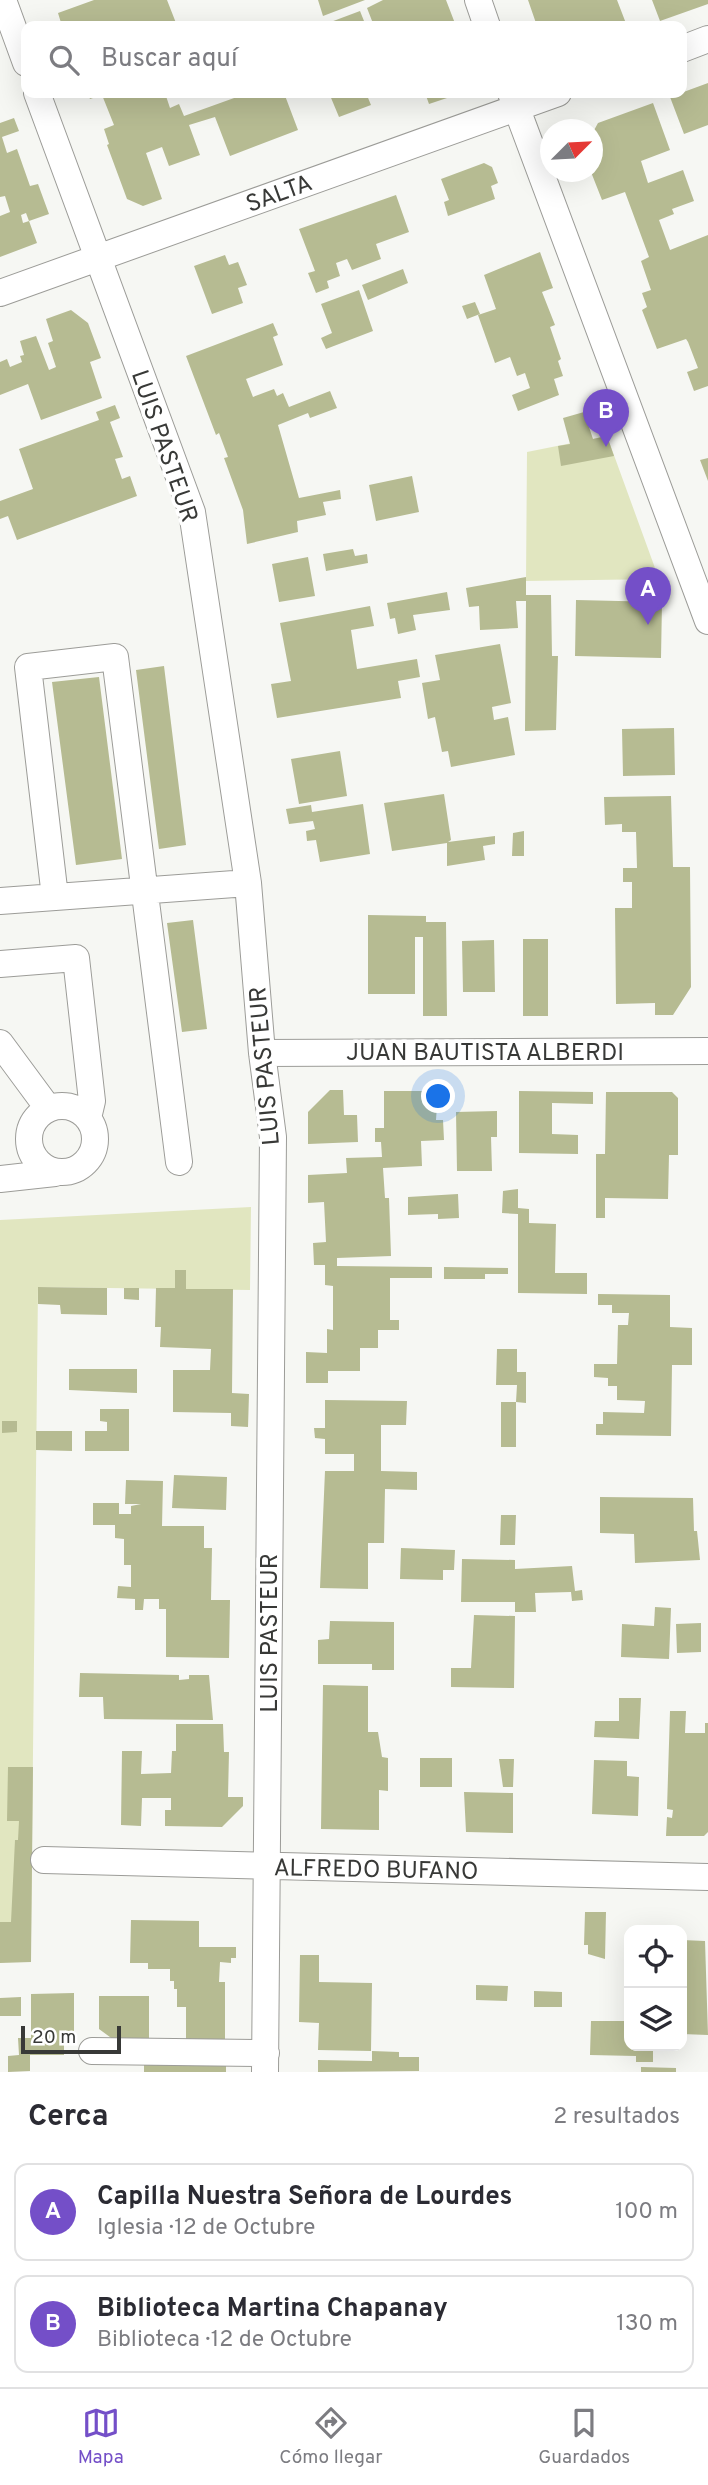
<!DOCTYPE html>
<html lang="es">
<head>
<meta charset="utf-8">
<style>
	body { margin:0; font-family:Overpass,sans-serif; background:#f7f7f7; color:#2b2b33 }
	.controls { position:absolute; right:21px; bottom:21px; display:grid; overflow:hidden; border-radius:14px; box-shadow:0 7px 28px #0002 }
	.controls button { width:63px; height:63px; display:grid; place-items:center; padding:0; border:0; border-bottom:2px solid #e1e1e2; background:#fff; color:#2b2b33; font:35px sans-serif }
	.compass { position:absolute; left:540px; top:119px; width:63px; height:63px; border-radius:50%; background:#fff; box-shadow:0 7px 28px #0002; rotate:66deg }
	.scale { position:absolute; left:21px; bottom:18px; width:100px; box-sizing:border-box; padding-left:7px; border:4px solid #383937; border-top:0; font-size:19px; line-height:24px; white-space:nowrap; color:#383937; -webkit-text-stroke:5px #fff; paint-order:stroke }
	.you { position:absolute; left:439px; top:1097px; width:24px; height:24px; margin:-18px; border:5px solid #fff; border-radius:50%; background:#1a73e8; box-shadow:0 0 0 10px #1a73e833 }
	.badge { display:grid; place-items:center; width:46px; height:46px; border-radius:50%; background:#744fc8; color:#fff; font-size:23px; font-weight:700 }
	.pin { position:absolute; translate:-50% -58px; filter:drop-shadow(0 2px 4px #0008) }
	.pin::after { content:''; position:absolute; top:37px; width:24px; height:21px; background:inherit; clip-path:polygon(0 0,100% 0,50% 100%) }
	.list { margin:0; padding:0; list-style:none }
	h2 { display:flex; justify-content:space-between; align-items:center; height:91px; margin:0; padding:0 28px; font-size:30px }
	h2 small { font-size:23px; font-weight:400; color:#7c7c81 }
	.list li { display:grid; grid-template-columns:46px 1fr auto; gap:21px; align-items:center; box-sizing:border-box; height:98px; margin:0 14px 14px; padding:0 14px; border:2px solid #e1e1e2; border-radius:14px }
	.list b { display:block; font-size:26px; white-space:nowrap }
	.list p { margin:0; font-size:23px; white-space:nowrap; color:#7c7c81 }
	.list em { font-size:23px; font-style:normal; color:#7c7c81 }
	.icon { flex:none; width:38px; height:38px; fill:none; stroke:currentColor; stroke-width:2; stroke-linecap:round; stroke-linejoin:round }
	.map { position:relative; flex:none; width:708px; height:2072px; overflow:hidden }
	.search { position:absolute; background:#fff; box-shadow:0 7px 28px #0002; left:21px; right:21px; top:21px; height:77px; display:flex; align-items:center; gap:18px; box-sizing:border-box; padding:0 24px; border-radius:14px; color:#7c7c81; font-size:26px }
	.sheet { height:315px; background:#fff }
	nav { display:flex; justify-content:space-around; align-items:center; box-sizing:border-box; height:98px; border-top:2px solid #e1e1e2; background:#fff; font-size:19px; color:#7c7c81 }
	nav a { display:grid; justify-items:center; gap:4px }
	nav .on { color:#744fc8 }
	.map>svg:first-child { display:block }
</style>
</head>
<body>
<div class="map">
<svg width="708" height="2072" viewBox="0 0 708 2072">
	<rect width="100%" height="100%" fill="#f6f7f3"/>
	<!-- green -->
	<path fill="#e1e6c0" d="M607 436 659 579 526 581 527 452Z
		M251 1207 250 1290 38 1287 31 1939 0 1941V1220Z"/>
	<!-- building -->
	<path fill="#b6bb92" d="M94 0H167L176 23 153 26 151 21 136 26H62L58 13Z
		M318 0H365L323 16Z
		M383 0H446L456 26H374L367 8Z
		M528 0H617L627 26H537Z
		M652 0H708V4L660 21Z
		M360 11 366 26H320Z
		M708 83V125L684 134 670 97Z
		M87 93H165L170 108 179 104 184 116 248 93H284L298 130 230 156 215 117 189 125 200 155 169 166 162 147 146 153 162 199 143 206 127 199 107 145 109 144 104 129 114 125 102 95 90 99Z
		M329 93H366L371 105 339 117Z
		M425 93H462L429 104Z
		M653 103 670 150 641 161 648 183 683 170 694 201 672 209 674 214 659 220 670 250 708 235V386L694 391 687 372 698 368 688 342 686 339 657 349 642 310 647 307 642 293 651 290 641 261 649 257 625 192 602 200 591 172 592 134 598 123Z
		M14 118 19 131 2 137 7 153 17 149 30 186 38 184 49 214 29 221 26 213 21 215 23 223 29 221 37 243 0 257V216L10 212 5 196 0 197V123Z
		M484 163 492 167 498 183 491 186 495 199 448 216 444 202 449 200 441 179Z
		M396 195 409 232 376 244 381 259 352 270 347 259 336 263 340 276 327 281 329 288 316 293 308 273 315 271 299 229Z
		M540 252 553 288 542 292 555 325 550 327 561 359 558 361 563 376 554 379 559 395 518 411 512 395 530 388 525 373 517 376 510 357 495 363 478 315 496 309 484 275Z
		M225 255 229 265 238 262 247 285 238 288 243 303 212 314 194 266Z
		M403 269 408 283 368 300 362 285Z
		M359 290 373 331 326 349 321 338 332 333 321 304Z
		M475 302 480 314 467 319 462 306Z
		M71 310 88 323 101 358 90 362 102 398 41 420 28 384 0 395V362L7 359 10 367 22 362 20 356 24 355 20 341 36 336 49 370 56 367 48 343 53 341 46 319Z
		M273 323 278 335 273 337 283 365 246 379 253 397 274 389 277 396 283 393 289 407 330 391 337 408 310 418 308 413 278 425 299 498 340 490 341 499 323 502 326 515 297 521 298 532 247 544 243 510 224 458 228 457 219 433 216 435 186 356Z
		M115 405 120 418 110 422 123 457 115 459 122 479 130 476 137 496 17 540 8 516 0 519V501L33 489 19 449 99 420 96 412Z
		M584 412 593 439 607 436 614 456 561 466 558 446 570 444 563 418Z
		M708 458V481L700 460Z
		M412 476 419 512 376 521 369 485Z
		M353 549 355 556 367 554 368 563 326 571 323 554Z
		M308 557 315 596 279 602 272 564Z
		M526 577V595H551L552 656H558L556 730 525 731 526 601H516L518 628 480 630 479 606 469 607 466 588Z
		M447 592 450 610 413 615 416 630 398 634 395 618 390 619 387 603Z
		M576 600 662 602 661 658 575 656Z
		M370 606 374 626 351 630 357 669 417 659 420 677 398 681 401 698 277 718 271 684 291 681 280 623Z
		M500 644 511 703 492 707 494 720 508 717 515 755 451 767 448 751 442 752 435 717 428 719 422 683 440 680 435 655Z
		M164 666 186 845 159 849 136 670Z
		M99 677 122 859 76 865 52 682Z
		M674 728 675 775 623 776 622 729Z
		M340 751 347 796 299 804 291 759Z
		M444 794 451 840 448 842 495 836V844L483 846 485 860 447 866V843L392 851 384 803Z
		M671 796 673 867H690L691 987 673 1015H655V1003L616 1004 615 908H632V882H623V868H637L636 832H622V824L605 825 604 797Z
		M363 804 370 854 320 862 316 840 307 841 306 831 315 829 313 821 289 824 286 809 311 805 312 812Z
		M524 831V856H512L513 833Z
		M368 915 426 916V922H446L447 1016H423V937H415V994H368Z
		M193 920 207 1029 182 1032 167 923Z
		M523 939H548V1016H523Z
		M494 940 495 992H463L462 941Z
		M330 1090H343L344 1115H357L358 1142 308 1144V1112Z
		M384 1091H438L436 1120H443L444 1140 421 1141 422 1166 383 1168 385 1198H389L391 1256 337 1258V1266L432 1267V1278H390V1320H399V1330H378V1348H360V1371H328V1383H306V1352L327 1353V1329L333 1330V1286L325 1285V1265H314L313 1243 326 1242 324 1202 308 1203V1175L347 1173 346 1158 382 1157 381 1142H375V1128H384Z
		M519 1091 593 1092V1104L552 1103V1134L578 1135V1154L519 1153Z
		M606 1092H672L678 1098V1155H669L668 1199 605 1198V1218H596V1154H605Z
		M497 1111V1137H491L492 1171H457L456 1112Z
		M518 1189V1208L529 1209V1223L556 1224 555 1273H587V1294L518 1293V1214L502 1213 503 1191Z
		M458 1194 459 1218 438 1219V1214L408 1215V1197Z
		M444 1267 508 1268V1274H485V1279H444Z
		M175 1270H186V1289H233L232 1393 249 1394 248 1427 231 1426V1413L173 1412V1370H210L211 1349 160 1347 161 1327H155L156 1288H175Z
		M38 1287 107 1288V1315L61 1314 60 1305 38 1304Z
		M124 1288H139V1300L124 1299Z
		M598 1294 670 1295V1327L692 1328V1365H672L671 1436 596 1435V1424H603V1412L644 1413 645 1401 617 1400V1386H608V1378L594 1377V1364H617L618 1325H628L629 1313H612V1305H598Z
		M497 1349H517V1372H526V1403L516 1402 517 1385H496Z
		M69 1369H137V1393L69 1390Z
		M325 1400 407 1401 406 1425H381V1471L417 1472V1490L385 1489 384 1543H368V1589L320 1588 325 1471H354V1454H325V1439L315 1438 314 1428H325Z
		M501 1402H516V1447H501Z
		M100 1409H129V1451H85V1431H107V1422L100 1421Z
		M2 1421H17V1432L2 1433Z
		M36 1431H72V1451L36 1450Z
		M174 1475 227 1477 226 1510 172 1508Z
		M126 1480 163 1481 162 1526H204V1548H212L211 1600H230L229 1658 166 1657V1609H159V1599H144L143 1610H135V1599L117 1598 118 1586 131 1587V1565H124V1539L115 1538V1525H93V1503H119V1514H131V1506L141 1504H125Z
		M600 1497 693 1498 694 1531H697L700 1560 635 1563 634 1534 600 1533Z
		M501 1515H516L515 1545H500Z
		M401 1548 455 1550 454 1570H443V1580L400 1579Z
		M462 1559 515 1560V1569L572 1566 575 1591 582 1590 583 1600 572 1601 571 1592 535 1593 536 1612H515V1602H461Z
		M655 1607 671 1608 669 1659 621 1657 622 1624 654 1626Z
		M474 1615 515 1616 514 1688 451 1687V1668H471Z
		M330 1621 394 1622V1670H372V1664H318V1640L329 1639Z
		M701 1623V1652L677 1653 676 1624Z
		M80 1673 179 1675V1680L189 1679V1675H209L213 1720 104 1719 103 1697H79Z
		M323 1685 368 1686V1732H378L382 1757 388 1758V1791L379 1790V1830L321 1829Z
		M619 1698H641L639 1739 594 1737 595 1721H619Z
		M670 1711H686L685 1733H705V1723H708V1832L704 1836H666L667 1817 672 1818 673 1810 667 1809Z
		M176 1724H223L224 1752H229L228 1797H243V1806L222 1827 165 1826V1810H171V1798H142L141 1826 121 1825 122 1751H142L141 1774 171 1773 172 1751H176Z
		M420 1758H452V1787H420Z
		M499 1759H514L513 1787H503Z
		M594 1760 627 1761V1776L639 1777 638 1816 592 1814Z
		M8 1767H33L31 1962 0 1963V1922H11L15 1840H18L19 1821H7Z
		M464 1792 513 1793V1833L466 1832Z
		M585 1912H606L605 1959 588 1954V1945H584Z
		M131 1920 199 1921V1947H236V1958H231V1963L220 1962 219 1982H225V2042H186V2007H177V1989H174V1981H170V1969H148V1963H130Z
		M682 1940 705 1941 708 2035 682 2034Z
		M300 1955H319V1982L372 1983 371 2051 318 2050 319 2023 299 2022Z
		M476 1985 508 1986 507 2001 476 2000Z
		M534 1991 562 1992V2007H534Z
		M74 1993V2042H64V2055H30V2071L8 2072V2056L19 2055 18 2038H31V1994Z
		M99 1996H149V2042L226 2062V2072H144V2062L99 2029Z
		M21 1997V2016H0V1998Z
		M591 2021H629V2046H653V2062H636V2056L590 2055Z
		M372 2051 399 2052V2057H419V2071L318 2072V2060L372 2061Z
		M641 2067 676 2068V2072H641Z"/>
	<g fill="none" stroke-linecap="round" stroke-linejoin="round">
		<defs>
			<path id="street" d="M3 0 26 63
				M478 0 487 26
				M682 49 708 39
				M37 93 192 512 248 883 262 1053 273 1137 265 2072
				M511 93 708 621
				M0 293 558 93
				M55 897 28 667 115 657 179 1162
				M0 901 248 883
				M0 964 76 958 92 1101 88 1118
				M0 1043 48 1108
				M262 1053 708 1051
				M29 1139a33 33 0 1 1 66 0a33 33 0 1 1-66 0Z
				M0 1179 55 1173
				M44 1860 708 1877
				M92 2051 266 2053"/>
		</defs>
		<!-- street casing -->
		<use href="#street" stroke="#9c9c98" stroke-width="28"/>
		<!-- street -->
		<use href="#street" stroke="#fff" stroke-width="26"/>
	</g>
	<g text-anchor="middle" stroke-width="7" stroke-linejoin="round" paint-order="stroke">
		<!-- street labels -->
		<g font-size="24" fill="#383937" stroke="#fff">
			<text transform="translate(279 193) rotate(-20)" y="8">SALTA</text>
			<text transform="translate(165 446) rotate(71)" y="8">LUIS PASTEUR</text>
			<text x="485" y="1060">JUAN BAUTISTA ALBERDI</text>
			<text transform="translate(264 1066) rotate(-95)" y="8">LUIS PASTEUR</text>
			<text transform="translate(269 1633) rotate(-90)" y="8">LUIS PASTEUR</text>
			<text transform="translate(376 1869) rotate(1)" y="8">ALFREDO BUFANO</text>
		</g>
	</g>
</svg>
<div class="controls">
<button><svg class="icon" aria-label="locate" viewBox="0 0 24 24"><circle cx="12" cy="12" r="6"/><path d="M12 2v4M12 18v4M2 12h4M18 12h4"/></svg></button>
<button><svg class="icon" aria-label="layers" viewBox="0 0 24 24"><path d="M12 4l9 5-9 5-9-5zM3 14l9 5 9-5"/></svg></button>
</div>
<svg class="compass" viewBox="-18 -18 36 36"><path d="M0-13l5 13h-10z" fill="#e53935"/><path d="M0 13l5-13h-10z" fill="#7c7c81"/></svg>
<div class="scale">20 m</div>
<div class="you"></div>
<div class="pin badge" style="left:648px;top:625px">A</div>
<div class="pin badge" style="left:606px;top:447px">B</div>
<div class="search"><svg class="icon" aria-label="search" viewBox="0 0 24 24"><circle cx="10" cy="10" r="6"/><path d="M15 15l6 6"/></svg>Buscar aquí</div>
</div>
<section class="sheet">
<h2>Cerca<small>2 resultados</small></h2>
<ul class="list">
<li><span class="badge">A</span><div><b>Capilla Nuestra Señora de Lourdes</b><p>Iglesia · 12 de Octubre</p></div><em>100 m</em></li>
<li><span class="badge">B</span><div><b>Biblioteca Martina Chapanay</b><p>Biblioteca · 12 de Octubre</p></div><em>130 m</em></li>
</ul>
</section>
<nav>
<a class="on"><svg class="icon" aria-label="map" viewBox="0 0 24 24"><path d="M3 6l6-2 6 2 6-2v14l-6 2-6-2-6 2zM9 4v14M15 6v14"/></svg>Mapa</a>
<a><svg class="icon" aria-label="directions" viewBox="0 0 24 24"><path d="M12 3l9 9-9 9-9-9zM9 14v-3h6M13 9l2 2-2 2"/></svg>Cómo llegar</a>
<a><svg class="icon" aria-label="saved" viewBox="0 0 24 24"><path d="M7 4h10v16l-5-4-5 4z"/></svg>Guardados</a>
</nav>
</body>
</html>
